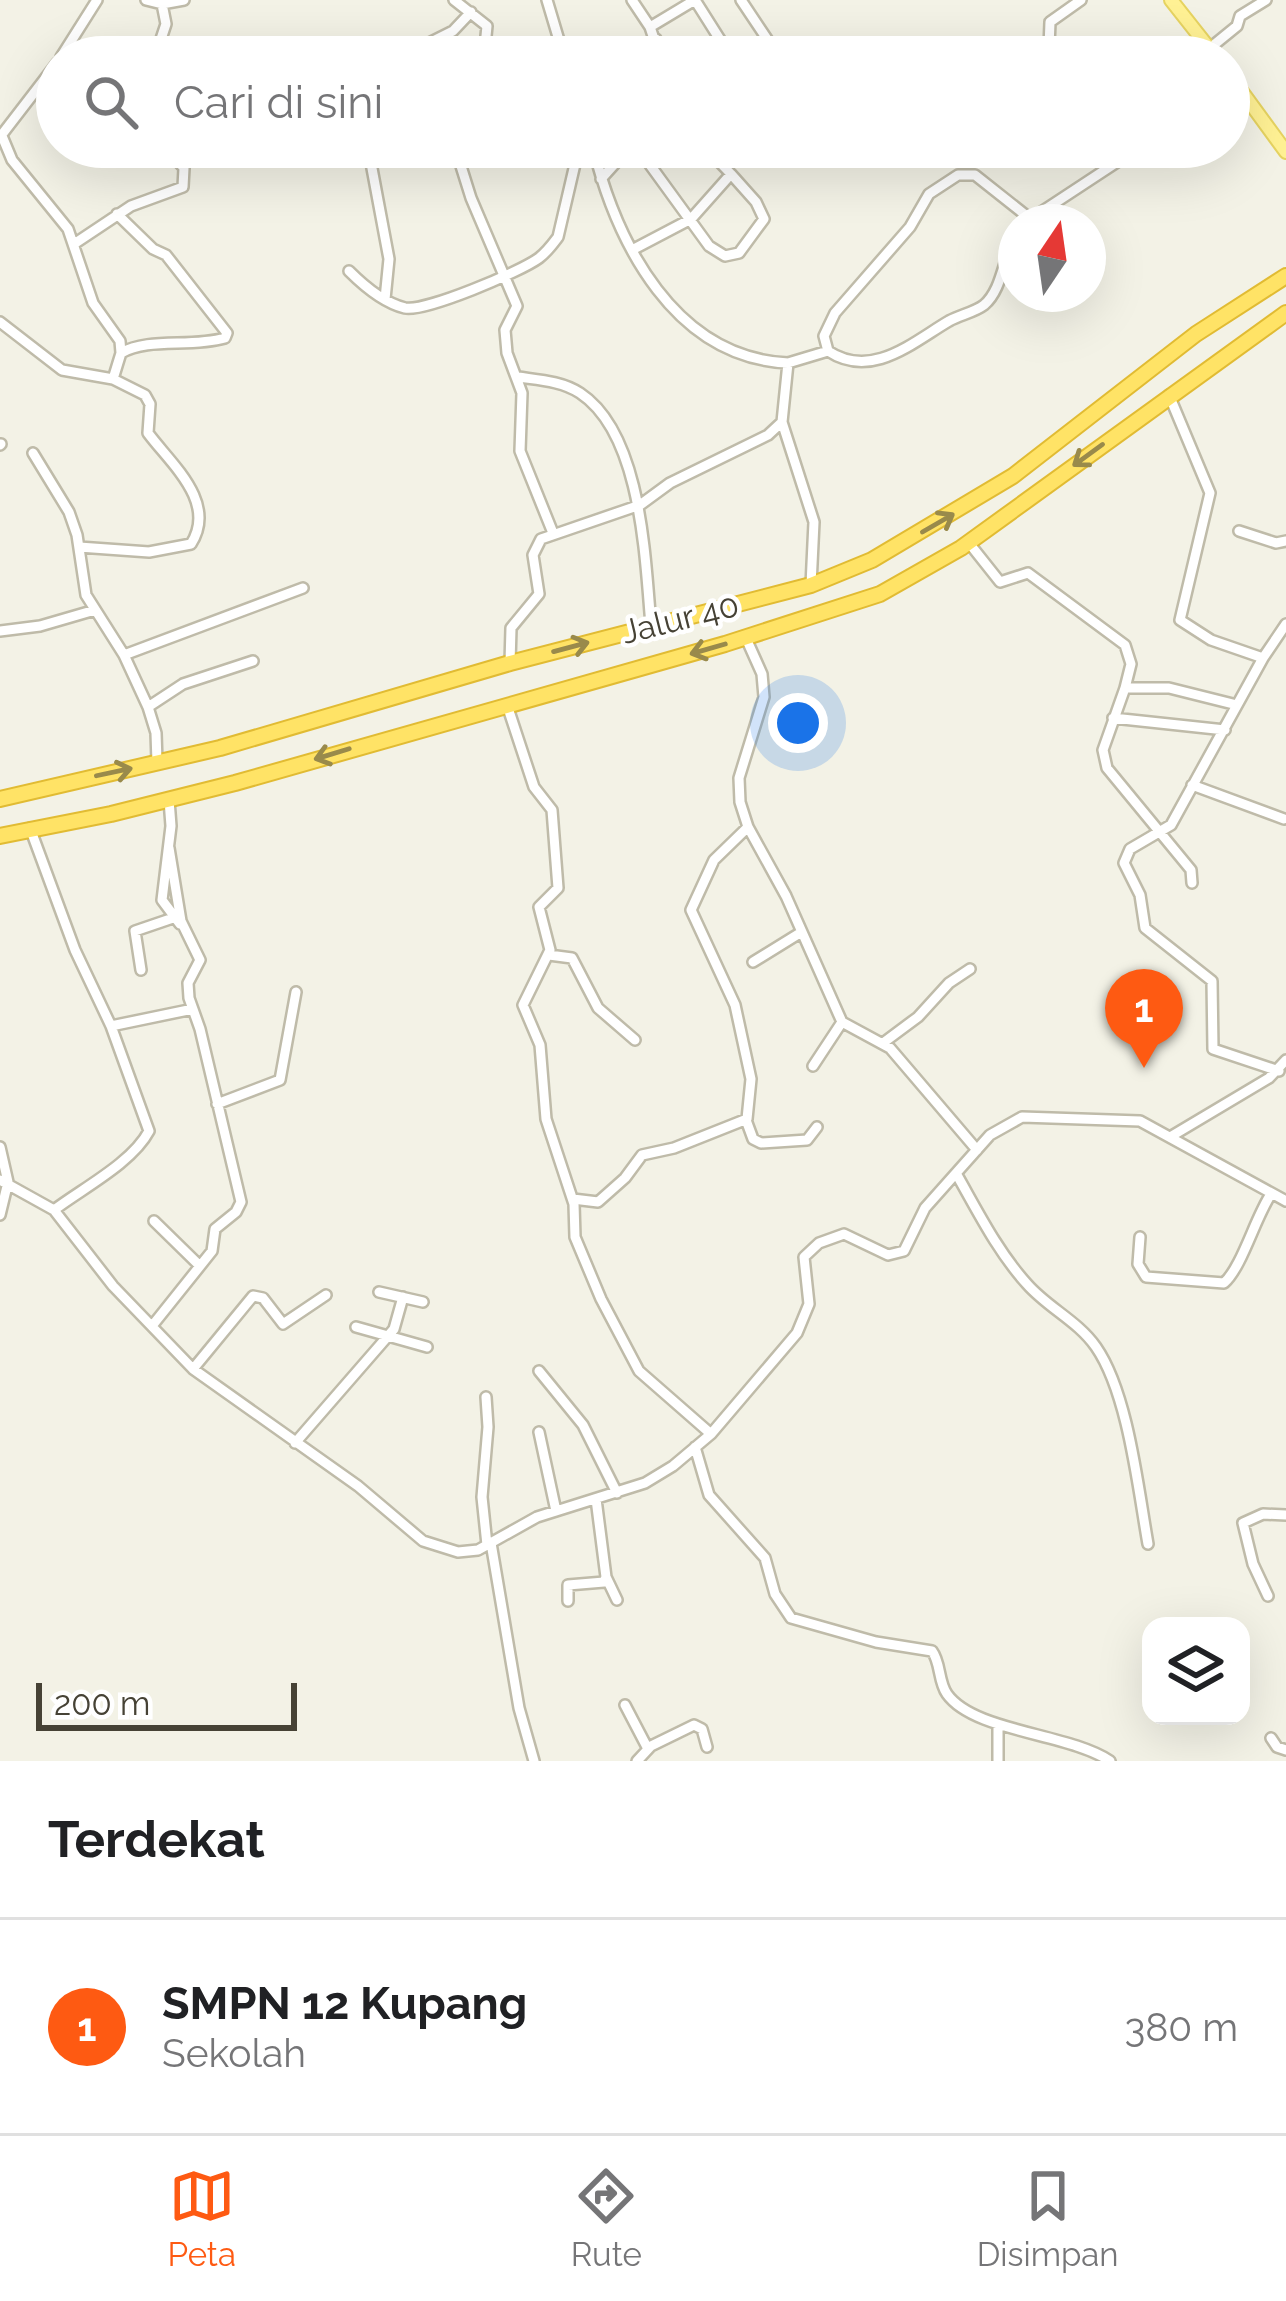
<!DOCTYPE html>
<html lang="id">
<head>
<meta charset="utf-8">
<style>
	body { margin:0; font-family:Raleway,sans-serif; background:#f6f6f6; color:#202124 }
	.controls { position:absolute; right:36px; bottom:36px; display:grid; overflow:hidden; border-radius:24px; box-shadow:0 12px 48px #0002 }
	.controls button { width:108px; height:108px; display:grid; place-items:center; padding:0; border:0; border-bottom:3px solid #e0e0e0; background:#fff; color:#202124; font:60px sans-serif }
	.compass { position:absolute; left:998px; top:204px; width:108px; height:108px; border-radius:50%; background:#fff; box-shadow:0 12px 48px #0002; rotate:13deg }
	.scale { position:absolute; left:36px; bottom:30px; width:261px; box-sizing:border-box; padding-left:12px; border:6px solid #464235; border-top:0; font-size:33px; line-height:42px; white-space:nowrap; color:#464235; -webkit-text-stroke:9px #fff; paint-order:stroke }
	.you { position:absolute; left:798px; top:723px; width:42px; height:42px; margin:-30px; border:9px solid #fff; border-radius:50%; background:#1a73e8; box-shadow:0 0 0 18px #1a73e833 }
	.badge { display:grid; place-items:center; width:78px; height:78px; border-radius:50%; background:#fe5a12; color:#fff; font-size:39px; font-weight:700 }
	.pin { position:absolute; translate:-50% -99px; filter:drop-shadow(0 3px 6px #0008) }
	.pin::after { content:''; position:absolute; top:63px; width:42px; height:36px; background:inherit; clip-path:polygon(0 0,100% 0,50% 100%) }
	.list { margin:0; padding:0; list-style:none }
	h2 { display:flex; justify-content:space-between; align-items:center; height:156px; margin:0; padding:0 48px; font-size:51px }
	h2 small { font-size:39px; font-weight:400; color:#757577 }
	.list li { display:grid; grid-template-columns:78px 1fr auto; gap:36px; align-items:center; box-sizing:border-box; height:216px; padding:0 48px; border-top:3px solid #e0e0e0 }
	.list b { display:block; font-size:45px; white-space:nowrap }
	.list p { margin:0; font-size:39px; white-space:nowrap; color:#757577 }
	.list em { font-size:39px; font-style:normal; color:#757577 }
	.icon { flex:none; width:66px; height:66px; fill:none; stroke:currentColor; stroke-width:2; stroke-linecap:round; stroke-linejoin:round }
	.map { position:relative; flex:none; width:1286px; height:1761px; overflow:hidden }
	.search { position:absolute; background:#fff; box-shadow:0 12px 48px #0002; left:36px; right:36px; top:36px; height:132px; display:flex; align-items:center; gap:30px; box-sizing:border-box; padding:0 42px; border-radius:66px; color:#757577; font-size:45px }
	.sheet { height:372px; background:#fff }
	nav { display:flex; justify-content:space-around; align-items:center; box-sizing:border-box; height:168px; border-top:3px solid #e0e0e0; background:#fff; font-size:33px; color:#757577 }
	nav a { display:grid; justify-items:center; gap:6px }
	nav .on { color:#fe5a12 }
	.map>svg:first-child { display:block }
</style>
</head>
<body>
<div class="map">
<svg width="1286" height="1761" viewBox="0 0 1286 1761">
	<rect width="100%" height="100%" fill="#f3f2e6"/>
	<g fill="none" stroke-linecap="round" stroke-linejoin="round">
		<defs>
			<path id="minor" d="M146 0 162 4 184 0
				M454 0 487 26 485 46 477 57
				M547 0 564 57
				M632 0 650 27 660 57
				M695 0 731 57
				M741 0 779 57
				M650 27 695 0
				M1210 48 1237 26 1240 16 1266 0
				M61 57 97 0
				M155 57 166 24 162 4
				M401 57 453 31 471 12
				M634 57 656 39
				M1038 57 1049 47 1050 22 1081 0
				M2 136 12 160 68 229 93 303 120 341 121 353 113 379
				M0 137 57 63
				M368 147 389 259 385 299
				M455 147 471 198 517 306 505 330 507 353 522 393 520 451 553 533
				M593 147C617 244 675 358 788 363L782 422 814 522 811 585
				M637 147 709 246 725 256 739 253 764 219 756 202 731 174
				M785 147 792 158
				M601 179 630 147
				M117 214 153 249 166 255 227 333 225 338C190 348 149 337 121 353
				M1026 222 1140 147
				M74 244 131 206 183 187 184 168 165 147
				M632 250 691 219 731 174 705 147
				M349 271C363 285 384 303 405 308 425 312 520 272 539 258 547 252 552 245 558 237L579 147
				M0 322 62 370 113 379 145 395 150 404 148 433C170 463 218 502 191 544L149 552 79 547
				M828 351C872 380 913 342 949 321 960 315 975 312 984 305 1003 289 1003 256 1016 236
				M788 363 828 351 824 336 835 313 910 227 929 194 958 175H975L1028 217
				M518 377C539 380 562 381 580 393 642 434 645 559 651 625
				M1169 395 1210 493 1180 620 1211 640 1263 658 1171 825 1130 849 1124 863 1140 895 1145 928 1212 981 1213 1049 1279 1071
				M0 445 1 444
				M33 453 69 512 77 535 86 595 124 655 148 707 156 733 157 762
				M1239 531 1276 543 1286 541
				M969 543 1000 582 1028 573 1125 645 1131 664 1125 688
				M0 631 40 626 95 610
				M745 636 762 674 764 697 739 778 740 802 748 827 786 896 842 1022 890 1048 977 1150
				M124 655 303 588
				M1263 658 1286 624
				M510 663 511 628 539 594 533 555 541 539 640 505 670 483 768 435 782 422
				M507 705 534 787 552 810 558 888 539 907 550 950 523 1005 540 1045 546 1119 574 1204 575 1237 601 1299 639 1371 711 1434
				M148 707 183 684 253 661
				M1113 718 1225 730
				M1192 785 1284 819
				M169 800 171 826 162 900 180 924
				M30 828 75 950 111 1026 149 1131C132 1163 83 1188 54 1210
				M1192 883 1191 870 1107 768 1103 750 1125 688H1169L1237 705
				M549 955 572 958 598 1008 635 1040
				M753 962 800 933
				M141 970 135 931 176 917
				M111 1026 193 1009
				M883 1043 918 1017 949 983 970 969
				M813 1066 842 1022
				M217 1104 280 1080 296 992
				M746 1120 753 1139 761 1143 807 1140 817 1127
				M1170 1137 1269 1078 1286 1060
				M0 1147 8 1182 0 1215
				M957 1175C978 1212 998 1252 1027 1284 1048 1308 1078 1321 1096 1347 1128 1393 1138 1488 1148 1544
				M0 1180 54 1210 113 1286 193 1369 358 1486 423 1541 458 1552 478 1550 537 1517 645 1483 673 1466 711 1434 797 1333 809 1304 804 1257 819 1243 844 1234 888 1255 904 1251 925 1208 990 1135 1022 1117 1140 1121 1286 1201
				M573 1199 598 1202 625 1178 642 1155 674 1148 747 1119 751 1079 735 1005 691 910 714 860 748 827
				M154 1221 200 1266
				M1140 1237 1138 1264 1146 1277 1224 1283C1242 1267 1255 1218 1271 1194
				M379 1292 423 1302
				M152 1326 212 1251 215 1229 236 1212 241 1202 200 1029 189 998 188 983 200 960 181 921 169 848
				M356 1327 388 1336 394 1329 403 1297
				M193 1369 253 1296 263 1298 283 1324 326 1295
				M539 1371 583 1425 617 1493
				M486 1397 488 1427 482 1497 487 1545
				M539 1432 556 1511
				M295 1443 388 1336 427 1347
				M695 1447 709 1495 765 1558 775 1594 791 1618 876 1642 932 1651C941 1663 938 1681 947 1694 974 1732 1068 1733 1110 1761
				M491 1543 519 1708 534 1761
				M606 1577 617 1600
				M1268 1596 1253 1564 1243 1523 1263 1514 1286 1515
				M568 1601V1585L604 1582 606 1577 596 1499
				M625 1705 648 1749
				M1271 1738 1277 1747 1286 1750
				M637 1761 651 1746 694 1725 702 1729 707 1747
				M998 1761V1725"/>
			<path id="major" d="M1171 0 1216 57
				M1229 74 1286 152"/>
			<path id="highway" d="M0 799 220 748 510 663 811 585 872 560 1013 476 1196 334 1286 276
				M0 836 111 814 235 783 725 644 880 594 961 548 1286 313"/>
		</defs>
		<!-- minor casing -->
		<use href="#minor" stroke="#bfbba9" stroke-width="14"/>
		<!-- major casing -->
		<use href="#major" stroke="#e6d361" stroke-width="16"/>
		<!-- highway casing -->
		<use href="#highway" stroke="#e1bb33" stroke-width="18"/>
		<!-- minor -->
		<use href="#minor" stroke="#fff" stroke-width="9"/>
		<!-- major -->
		<use href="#major" stroke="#fff194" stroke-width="12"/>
		<!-- highway -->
		<use href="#highway" stroke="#ffe366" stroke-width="14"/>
	</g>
	<!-- one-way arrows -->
	<defs><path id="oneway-shaft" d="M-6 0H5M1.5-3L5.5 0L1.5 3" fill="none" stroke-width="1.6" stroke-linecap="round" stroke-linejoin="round" transform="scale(3)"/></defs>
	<g stroke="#998a4b">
		<use href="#oneway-shaft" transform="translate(1088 455) rotate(144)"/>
		<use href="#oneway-shaft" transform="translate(938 523) rotate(-30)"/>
		<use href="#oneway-shaft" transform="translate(571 647) rotate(-15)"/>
		<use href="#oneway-shaft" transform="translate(708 649) rotate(164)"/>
		<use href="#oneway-shaft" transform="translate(332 754) rotate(163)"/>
		<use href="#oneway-shaft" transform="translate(114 772) rotate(-12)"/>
	</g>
	<g text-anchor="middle" stroke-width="9" stroke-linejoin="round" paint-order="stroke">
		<!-- street labels -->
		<g font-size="33" fill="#464235" stroke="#fff">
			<text transform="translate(680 618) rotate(-14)" y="12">Jalur 40</text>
		</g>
	</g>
</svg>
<div class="controls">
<button><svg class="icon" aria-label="layers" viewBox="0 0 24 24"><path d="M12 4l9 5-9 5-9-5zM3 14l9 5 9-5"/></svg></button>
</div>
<svg class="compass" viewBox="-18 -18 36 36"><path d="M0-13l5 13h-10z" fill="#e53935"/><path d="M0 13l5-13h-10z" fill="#757577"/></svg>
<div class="scale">200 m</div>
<div class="you"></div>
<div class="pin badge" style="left:1144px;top:1068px">1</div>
<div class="search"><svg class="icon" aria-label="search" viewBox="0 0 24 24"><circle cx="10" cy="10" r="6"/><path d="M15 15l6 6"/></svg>Cari di sini</div>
</div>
<section class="sheet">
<h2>Terdekat<small></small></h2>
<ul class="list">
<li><span class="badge">1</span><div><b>SMPN 12 Kupang</b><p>Sekolah</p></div><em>380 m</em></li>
</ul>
</section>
<nav>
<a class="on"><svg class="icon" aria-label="map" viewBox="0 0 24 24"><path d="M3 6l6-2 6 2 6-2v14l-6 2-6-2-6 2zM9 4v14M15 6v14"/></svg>Peta</a>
<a><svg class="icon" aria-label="directions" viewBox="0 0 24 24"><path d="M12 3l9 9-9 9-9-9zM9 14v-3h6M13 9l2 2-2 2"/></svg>Rute</a>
<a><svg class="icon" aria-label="saved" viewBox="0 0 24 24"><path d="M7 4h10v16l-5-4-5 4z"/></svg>Disimpan</a>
</nav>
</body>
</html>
